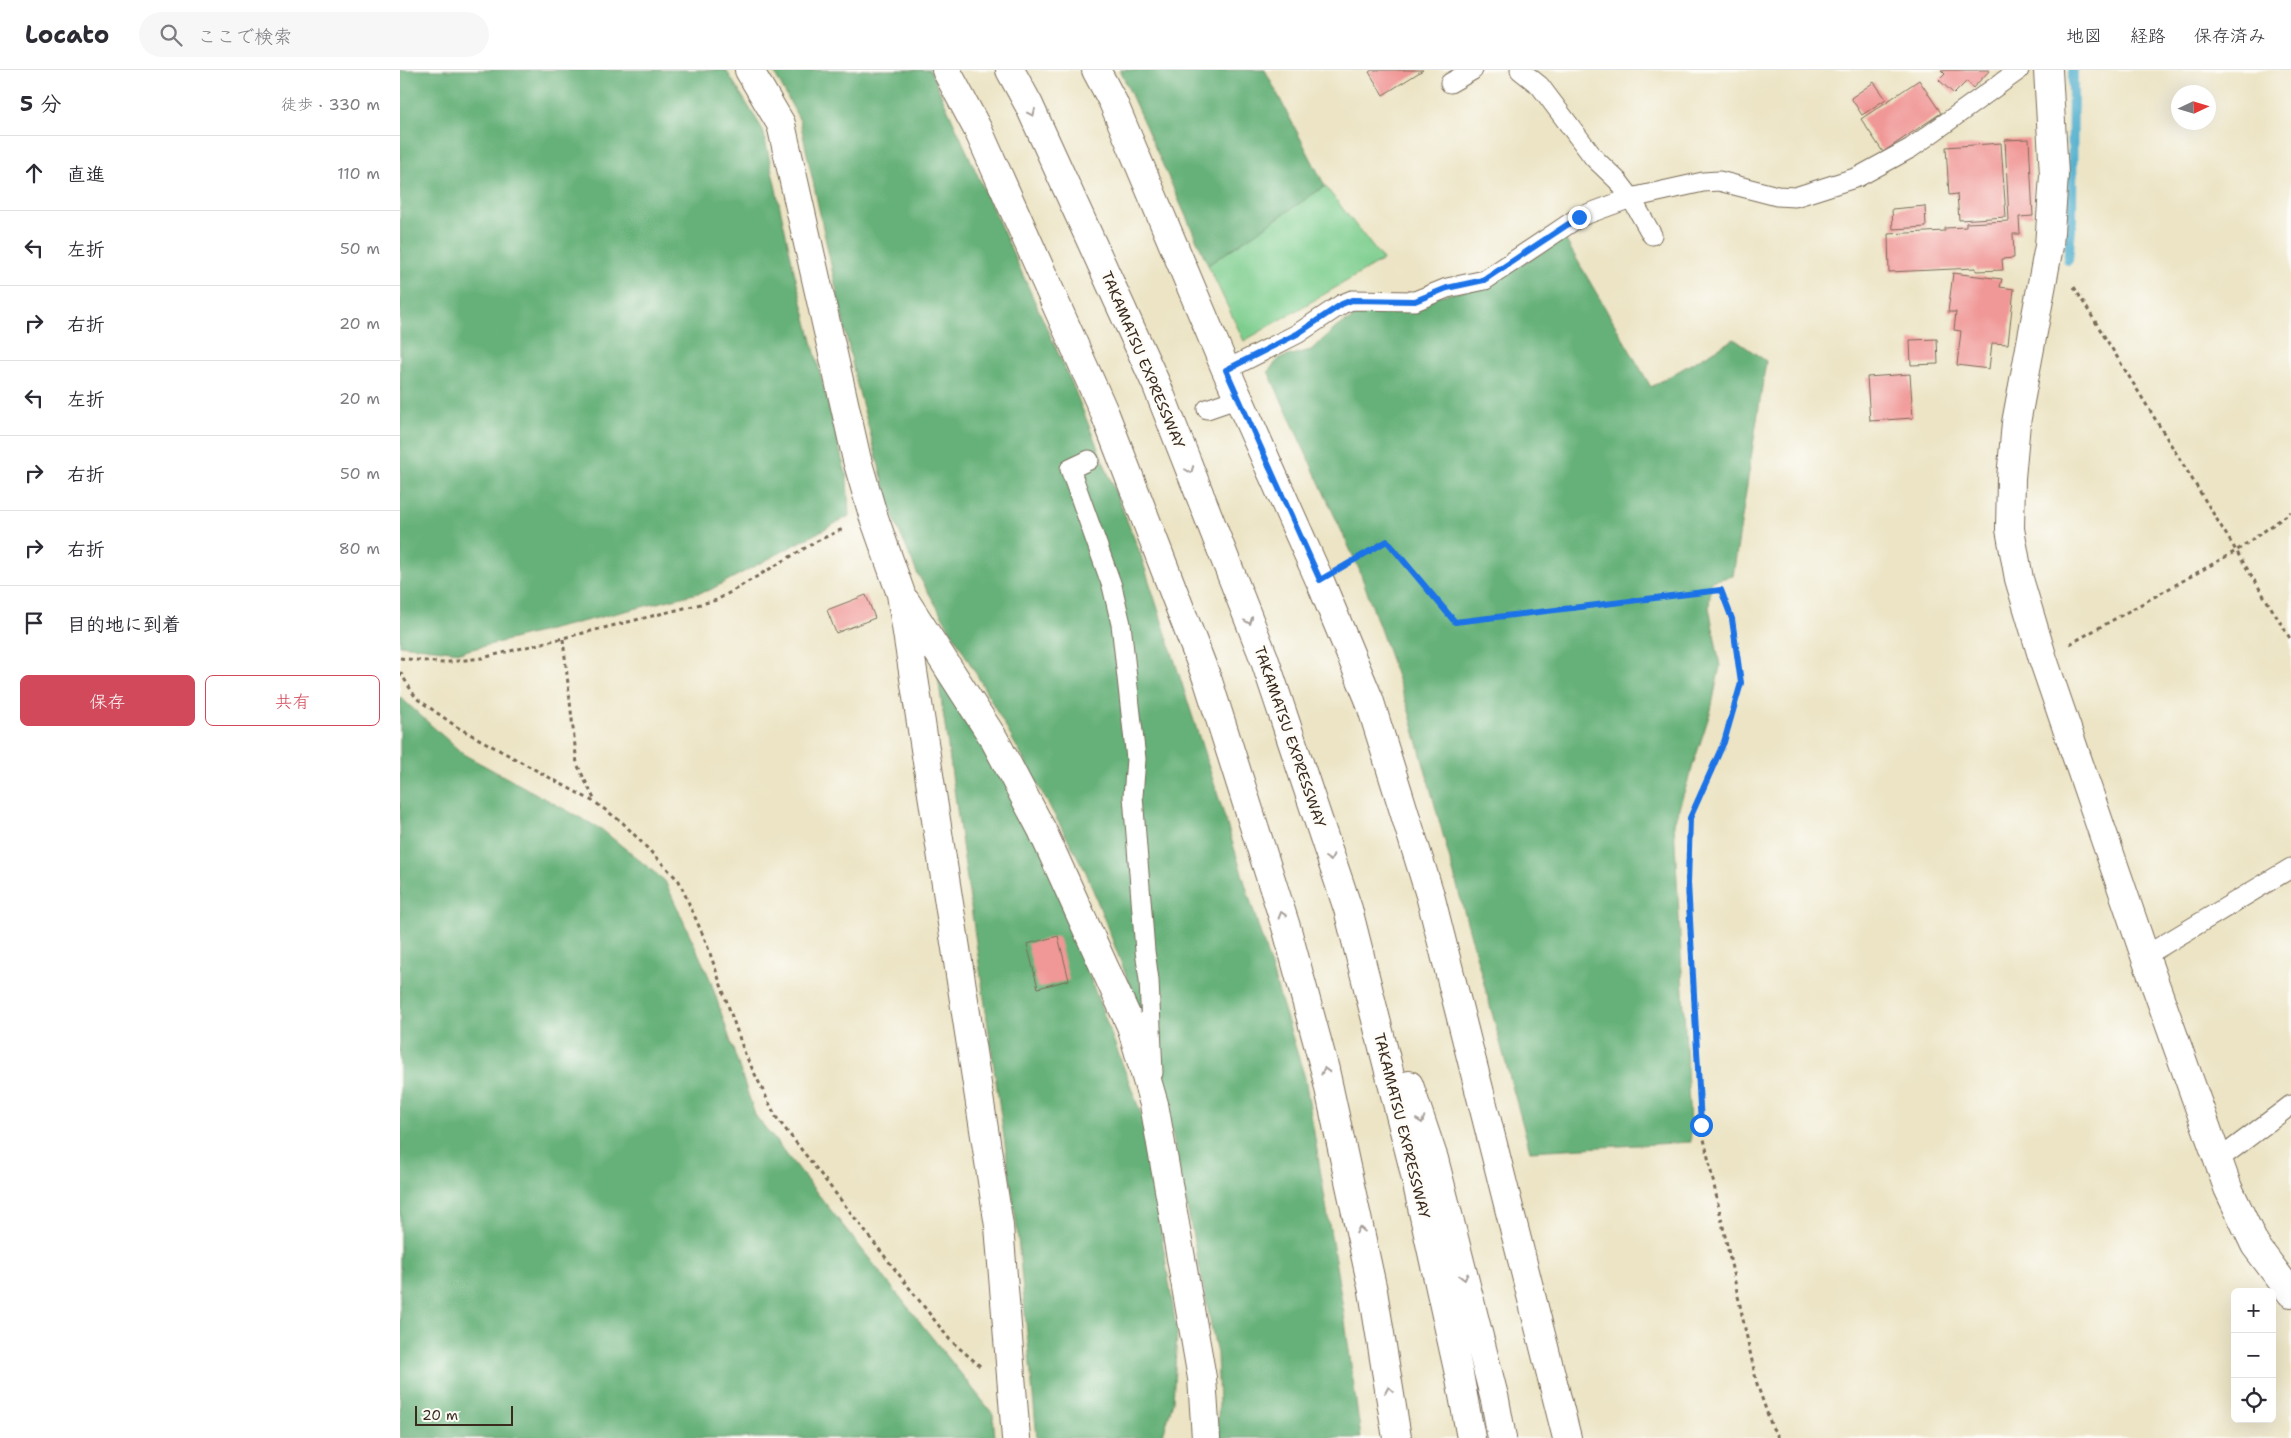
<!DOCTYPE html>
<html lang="ja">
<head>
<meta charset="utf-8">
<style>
	body { margin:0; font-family:"Shantell Sans","Klee One",sans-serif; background:#f7f7f7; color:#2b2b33 }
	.controls { position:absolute; right:15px; bottom:15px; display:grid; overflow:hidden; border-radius:8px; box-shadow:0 5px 20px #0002 }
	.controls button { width:45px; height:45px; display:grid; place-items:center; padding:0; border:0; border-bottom:1px solid #e1e1e2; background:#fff; color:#2b2b33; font:25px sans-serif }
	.compass { position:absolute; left:1771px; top:15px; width:45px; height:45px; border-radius:50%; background:#fff; box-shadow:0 5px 20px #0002; rotate:86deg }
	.scale { position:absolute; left:15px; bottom:12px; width:98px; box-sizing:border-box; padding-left:5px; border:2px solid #3b2a1e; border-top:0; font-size:14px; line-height:18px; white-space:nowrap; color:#3b2a1e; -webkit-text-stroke:4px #fdfcf7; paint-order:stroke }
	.stop { position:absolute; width:15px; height:15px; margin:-11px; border:4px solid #1a73e8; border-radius:50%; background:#fff }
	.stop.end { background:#1a73e8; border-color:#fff; box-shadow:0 1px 5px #0008 }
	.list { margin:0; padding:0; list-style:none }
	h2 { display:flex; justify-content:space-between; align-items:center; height:65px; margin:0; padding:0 20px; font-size:21px }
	h2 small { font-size:16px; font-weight:400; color:#7c7c81 }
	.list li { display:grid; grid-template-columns:32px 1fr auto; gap:15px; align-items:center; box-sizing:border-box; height:75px; padding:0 20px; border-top:1px solid #e1e1e2 }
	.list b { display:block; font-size:19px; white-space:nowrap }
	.list em { font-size:16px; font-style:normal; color:#7c7c81 }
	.actions { display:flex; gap:10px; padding:15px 20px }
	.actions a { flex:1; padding:11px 0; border:1px solid #d1495b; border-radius:8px; text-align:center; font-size:18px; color:#d1495b }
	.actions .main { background:#d1495b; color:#fff }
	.icon { flex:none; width:28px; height:28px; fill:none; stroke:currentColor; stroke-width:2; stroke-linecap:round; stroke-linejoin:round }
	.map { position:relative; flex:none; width:1891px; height:1368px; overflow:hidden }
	header { display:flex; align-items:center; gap:30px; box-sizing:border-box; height:70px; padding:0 25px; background:#fff; border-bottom:1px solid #e1e1e2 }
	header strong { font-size:24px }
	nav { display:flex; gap:28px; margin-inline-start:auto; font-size:18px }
	.search { width:350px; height:45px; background:#f7f7f7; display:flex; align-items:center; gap:12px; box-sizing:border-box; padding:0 18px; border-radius:28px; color:#7c7c81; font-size:19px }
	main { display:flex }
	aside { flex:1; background:#fff }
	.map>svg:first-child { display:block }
</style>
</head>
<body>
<header>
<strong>Locato</strong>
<div class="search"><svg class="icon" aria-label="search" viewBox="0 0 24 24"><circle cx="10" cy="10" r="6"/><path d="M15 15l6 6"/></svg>ここで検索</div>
<nav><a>地図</a><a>経路</a><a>保存済み</a></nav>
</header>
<main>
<aside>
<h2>5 分<small>徒歩 · 330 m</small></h2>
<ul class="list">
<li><svg class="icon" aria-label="ahead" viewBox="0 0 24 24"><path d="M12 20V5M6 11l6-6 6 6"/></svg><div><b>直進</b></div><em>110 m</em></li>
<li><svg class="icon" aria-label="left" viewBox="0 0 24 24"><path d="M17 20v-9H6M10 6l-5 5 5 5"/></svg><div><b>左折</b></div><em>50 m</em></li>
<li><svg class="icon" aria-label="right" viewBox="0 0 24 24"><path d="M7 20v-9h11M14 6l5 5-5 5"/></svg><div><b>右折</b></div><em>20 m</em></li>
<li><svg class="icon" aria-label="left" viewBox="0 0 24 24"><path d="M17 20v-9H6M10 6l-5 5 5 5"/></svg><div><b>左折</b></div><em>20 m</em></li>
<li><svg class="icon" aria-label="right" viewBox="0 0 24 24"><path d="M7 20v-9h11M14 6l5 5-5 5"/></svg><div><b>右折</b></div><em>50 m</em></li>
<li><svg class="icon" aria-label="right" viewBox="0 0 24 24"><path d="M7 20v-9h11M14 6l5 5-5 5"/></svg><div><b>右折</b></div><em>80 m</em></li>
<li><svg class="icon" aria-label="arrive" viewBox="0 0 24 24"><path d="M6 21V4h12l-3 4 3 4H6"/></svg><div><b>目的地に到着</b></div></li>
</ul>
<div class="actions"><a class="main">保存</a><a>共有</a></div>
</aside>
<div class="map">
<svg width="1891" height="1368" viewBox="0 0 1891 1368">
	<rect width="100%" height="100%" fill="#fdfcf7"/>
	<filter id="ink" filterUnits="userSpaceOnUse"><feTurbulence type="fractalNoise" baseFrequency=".02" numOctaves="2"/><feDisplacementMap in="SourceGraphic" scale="10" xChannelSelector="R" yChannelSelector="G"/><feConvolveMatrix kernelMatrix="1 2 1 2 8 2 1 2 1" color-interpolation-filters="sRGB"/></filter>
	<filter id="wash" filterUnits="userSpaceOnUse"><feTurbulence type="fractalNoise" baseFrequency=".0096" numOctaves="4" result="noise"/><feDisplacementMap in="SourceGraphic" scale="20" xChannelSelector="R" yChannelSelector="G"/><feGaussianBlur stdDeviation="1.12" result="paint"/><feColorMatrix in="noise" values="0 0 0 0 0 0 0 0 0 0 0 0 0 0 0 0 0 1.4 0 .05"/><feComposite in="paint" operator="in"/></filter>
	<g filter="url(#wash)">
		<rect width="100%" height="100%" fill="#ece4c5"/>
		<!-- green -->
		<path fill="#7dce8e" stroke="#5c7c56" d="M925 116 983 190 844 271 808 195Z"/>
		<!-- forest -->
		<path fill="#66b179" stroke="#506e4c" d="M0 0H326L363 60 394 201 447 408 449 446 310 520 60 582 0 575Z
			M373 0H530L673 316 740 483 820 732 905 1008 944 1244 961 1368H816L819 1335 817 1284 772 1064 736 931 686 802 578 607 517 503 492 444 456 311 400 51Z
			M720 0H865L925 116 808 195Z
			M1165 169 1251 317 1334 269 1366 291 1333 506 1311 511 1309 537 1320 596 1311 640 1274 753 1291 1072 1130 1081 1009 641 959 499 868 301 880 288 911 280 938 256 970 239 1084 217Z
			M535 586 639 772 743 1049 777 1263 773 1332 762 1368H637L617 1158Z
			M0 627 63 684 201 759 265 811 310 909 355 1045 593 1344 595 1368H0Z"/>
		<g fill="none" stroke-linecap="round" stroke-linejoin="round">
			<!-- stream -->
			<path stroke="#4dadcc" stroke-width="10" d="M1668 190 1672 150 1673 0"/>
		</g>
		<g id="blocks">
			<!-- building -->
			<path fill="#f09897" d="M972 0H1023L983 25 969 2Z
				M1541 0H1590L1573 18 1567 11 1554 24 1539 10 1545 4Z
				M1519 10 1541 43 1483 82 1461 49Z
				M1474 12 1486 29 1462 45 1451 28Z
				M1629 69 1633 146 1619 147 1620 164H1613L1614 188 1602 189 1603 200 1576 201V198L1489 202 1488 164 1545 161V158L1566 157V153L1609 151 1605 70Z
				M1601 73 1606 147 1559 150 1557 124 1549 125 1546 77Z
				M1525 136 1526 157 1493 159 1492 139Z
				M1553 203 1602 209 1600 217 1614 219 1608 274 1592 273 1589 299 1557 295 1561 261 1554 260 1556 242H1548Z
				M1537 269 1538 294 1511 295 1510 270Z
				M1510 304 1513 348 1470 351 1467 307Z
				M466 525 475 548 436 563 427 540Z
				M658 866 669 910 638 918 627 874Z"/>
		</g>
	</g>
	<g filter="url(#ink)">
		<use href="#blocks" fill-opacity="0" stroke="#796b58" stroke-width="1"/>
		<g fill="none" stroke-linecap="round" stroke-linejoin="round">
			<defs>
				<path id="service" d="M1120 0 1140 16 1194 88 1218 111 1231 128 1252 165
					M1050 13 1073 0
					M826 300 897 264 942 234 952 230 1015 231 1047 218 1085 210 1179 147 1231 128 1303 112 1319 111 1377 126 1395 127 1458 107 1511 78 1619 0
					M807 339 839 328
					M689 390 670 399 712 516 721 554 736 689 733 726 745 881 749 910 753 1003
					M1745 886 1891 798
					M1818 1090 1891 1035"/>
				<path id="minor" d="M349 0 381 54 457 390 473 445 501 524 599 1156 616 1368
					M696 0 713 32 826 300 920 511 969 629 1030 825 1167 1368
					M1648 0 1654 105 1649 176 1616 353 1611 408 1610 459 1619 509 1643 589 1745 886 1828 1118 1855 1175 1891 1223
					M506 532 594 669 642 760 731 956 754 1034 802 1308 806 1368"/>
				<path id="motorway" d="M546 0 578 60 705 344 808 611 887 860 925 1000 973 1221 997 1368
					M610 0 629 35 757 316 864 588 948 839 1012 1092 1059 1304 1071 1368
					M1009 1015 1034 1089 1095 1330 1102 1368"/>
			</defs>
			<!-- service casing -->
			<use href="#service" stroke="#796b58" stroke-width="21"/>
			<!-- minor casing -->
			<use href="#minor" stroke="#796b58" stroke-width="30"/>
			<!-- motorway casing -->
			<use href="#motorway" stroke="#796b58" stroke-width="30"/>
			<!-- path -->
			<path stroke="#796b58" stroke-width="3" stroke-dasharray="4 4" stroke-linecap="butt" d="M1674 217 1891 570
				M946 495 987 471 1055 552 1321 520 1332 549 1341 613 1324 673 1290 748 1287 813 1301 1055 1357 1314 1372 1357 1379 1368
				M163 569 177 694 195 731
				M1670 574 1836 481 1891 442
				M0 588 42 593 82 588 317 530 417 471 445 458
				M0 602 16 628 57 657 196 733 223 753 279 811 306 872 345 984 376 1047 550 1270 580 1296"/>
			<!-- service -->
			<use href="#service" stroke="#fff" stroke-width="19"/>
			<!-- minor -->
			<use href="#minor" stroke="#fff" stroke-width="28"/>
			<!-- motorway -->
			<use href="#motorway" stroke="#fff" stroke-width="28"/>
		</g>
		<!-- one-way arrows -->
		<defs><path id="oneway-chevron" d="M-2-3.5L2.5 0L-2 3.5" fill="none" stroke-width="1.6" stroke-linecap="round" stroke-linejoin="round" transform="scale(1.25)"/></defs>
		<g stroke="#a79f9a">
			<use href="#oneway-chevron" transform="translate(632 43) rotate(65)"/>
			<use href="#oneway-chevron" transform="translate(790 400) rotate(69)"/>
			<use href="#oneway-chevron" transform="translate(849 551) rotate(69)"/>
			<use href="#oneway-chevron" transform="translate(930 788) rotate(72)"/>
			<use href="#oneway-chevron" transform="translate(882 845) rotate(-107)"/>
			<use href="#oneway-chevron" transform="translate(925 1001) rotate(-104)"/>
			<use href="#oneway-chevron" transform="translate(1021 1050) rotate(71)"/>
			<use href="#oneway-chevron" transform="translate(960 1160) rotate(-102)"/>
			<use href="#oneway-chevron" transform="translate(1064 1207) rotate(76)"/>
			<use href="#oneway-chevron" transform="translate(989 1320) rotate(-99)"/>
		</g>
	</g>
	<g fill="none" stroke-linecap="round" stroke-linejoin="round" filter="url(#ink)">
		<!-- route -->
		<path stroke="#1a73e8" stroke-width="6" d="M1179 147 1084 210 1047 218 1015 231 952 230 942 234 897 264 826 300 920 510 987 471 1055 552 1321 520 1332 549 1341 613 1324 672 1290 748 1288 813 1301 1055"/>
	</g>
	<g text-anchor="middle" stroke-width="5" stroke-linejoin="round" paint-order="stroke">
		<!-- street labels -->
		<g font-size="15" fill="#3b2a1e" stroke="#fdfcf7">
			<text transform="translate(743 290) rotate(67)" y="5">TAKAMATSU EXPRESSWAY</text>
			<text transform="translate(890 667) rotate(71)" y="5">TAKAMATSU EXPRESSWAY</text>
			<text transform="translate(1002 1056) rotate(76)" y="5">TAKAMATSU EXPRESSWAY</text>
		</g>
	</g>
</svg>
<div class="controls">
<button>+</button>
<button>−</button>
<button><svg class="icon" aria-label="locate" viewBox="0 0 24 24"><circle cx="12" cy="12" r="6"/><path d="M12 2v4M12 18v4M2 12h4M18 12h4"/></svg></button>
</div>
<svg class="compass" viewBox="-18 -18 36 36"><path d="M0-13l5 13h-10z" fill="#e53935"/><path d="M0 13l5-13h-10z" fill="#7c7c81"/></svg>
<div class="scale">20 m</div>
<div class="stop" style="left:1301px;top:1055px"></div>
<div class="stop end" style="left:1179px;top:147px"></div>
</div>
</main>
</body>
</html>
